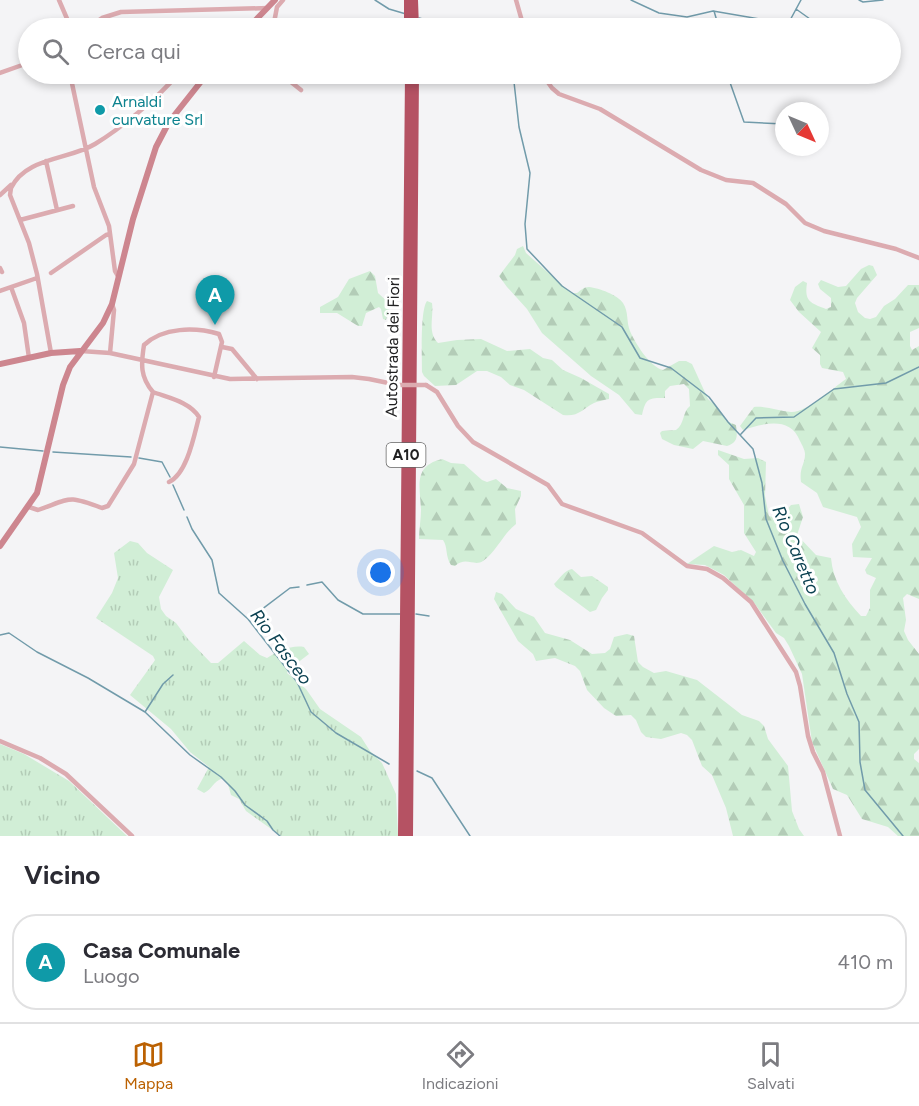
<!DOCTYPE html>
<html lang="it">
<head>
<meta charset="utf-8">
<style>
	body { margin:0; font-family:Figtree,sans-serif; background:#f2f2f3; color:#2b2b33 }
	.compass { position:absolute; left:775px; top:102px; width:54px; height:54px; border-radius:50%; background:#fff; box-shadow:0 3px 9px #0003; rotate:134deg }
	.you { position:absolute; left:381px; top:573px; width:21px; height:21px; margin:-15px; border:4px solid #fff; border-radius:50%; background:#1a73e8; box-shadow:0 0 0 9px #1a73e833 }
	.badge { display:grid; place-items:center; width:39px; height:39px; border-radius:50%; background:#bb6102; color:#fff; font-size:20px; font-weight:700 }
	.pin { position:absolute; translate:-50% -50px; filter:drop-shadow(0 2px 3px #0008) }
	.pin::after { content:''; position:absolute; top:32px; width:21px; height:18px; background:inherit; clip-path:polygon(0 0,100% 0,50% 100%) }
	.list { margin:0; padding:0; list-style:none }
	h2 { display:flex; justify-content:space-between; align-items:center; height:78px; margin:0; padding:0 24px; font-size:26px }
	h2 small { font-size:20px; font-weight:400; color:#7c7c81 }
	.list li { display:grid; grid-template-columns:39px 1fr auto; gap:18px; align-items:center; box-sizing:border-box; height:96px; margin:0 12px 12px; padding:0 12px; border:2px solid #e1e1e2; border-radius:24px }
	.list b { display:block; font-size:22px; white-space:nowrap }
	.list p { margin:0; font-size:20px; white-space:nowrap; color:#7c7c81 }
	.list em { font-size:20px; font-style:normal; color:#7c7c81 }
	.icon { flex:none; width:33px; height:33px; fill:none; stroke:currentColor; stroke-width:2; stroke-linecap:round; stroke-linejoin:round }
	.map { position:relative; flex:none; width:919px; height:836px; overflow:hidden }
	.search { position:absolute; background:#fff; box-shadow:0 3px 9px #0003; left:18px; right:18px; top:18px; height:66px; display:flex; align-items:center; gap:15px; box-sizing:border-box; padding:0 21px; border-radius:33px; color:#7c7c81; font-size:22px }
	.sheet { height:186px; background:#fff }
	nav { display:flex; justify-content:space-around; align-items:center; box-sizing:border-box; height:84px; border-top:2px solid #e1e1e2; background:#fff; font-size:16px; color:#7c7c81 }
	nav a { display:grid; justify-items:center; gap:3px }
	nav .on { color:#bb6102 }
	.map>svg:first-child { display:block }
</style>
</head>
<body>
<div class="map">
<svg width="919" height="836" viewBox="0 0 919 836">
	<defs>
		<pattern id="grass-tufts" width="24" height="20" patternUnits="userSpaceOnUse" patternTransform="scale(1.5)"><rect width="24" height="20" fill="#d1eed6"/><path d="M3 7l-1-3M5 7V3M7 7l1-3M15 17l-1-3M17 17v-4M19 17l1-3" fill="none" stroke="#b3ccb7"/></pattern>
		<pattern id="forest-firs" width="22" height="20" patternUnits="userSpaceOnUse" patternTransform="scale(1.5)"><rect width="22" height="20" fill="#d1eed6"/><path d="M5 1l3.5 6h-7zM16 11l3.5 6h-7z" fill="#b3ccb7"/></pattern>
	</defs>
	<rect width="100%" height="100%" fill="#f4f4f6"/>
	<!-- grass -->
	<path fill="url(#grass-tufts)" d="M130 541 138 543 147 553 173 570 159 597 161 609 166 616 176 623 188 639 211 663H218L244 641 260 655 267 658C278 651 291 645 304 647L309 654 288 670 287 673 306 689 320 709 361 737 370 751 382 763 396 794 398 836H281L246 811 239 799 231 795 228 784 223 778C212 782 213 789 204 793L197 789 209 767 190 752 171 729 130 695 153 663 155 660 153 656 96 618 112 593 118 578 114 553Z
		M0 744 24 754 69 781 127 836H0Z"/>
	<!-- forest -->
	<path fill="url(#forest-firs)" d="M523 246 526 253 571 293H577C581 290 584 287 589 287 599 288 618 295 623 303 629 312 626 322 630 331 635 343 650 367 663 370L679 361H686L692 364 708 399 719 409 726 421 736 425C737 435 739 442 727 446L703 441 693 449 674 445 662 439 660 433 662 431 676 430C685 424 682 412 690 406L689 389 684 384 670 386 665 391V398C648 398 646 398 642 415L635 414 619 395 591 376 542 333 527 309 507 287 499 276 515 255 517 249Z
		M869 265 873 266 877 275 857 298 855 303 858 312 865 318 870 319 876 317 884 306 895 299 908 285H919V328L910 332V346L912 350 919 346V599L907 594 903 598 906 620 904 631 908 640 919 654V749L914 754V759L919 763V836H898L888 827 862 819 847 795 833 789 812 742 802 674 789 646 784 638 776 633 755 604 724 575 705 565 687 564 714 546 732 552 741 550 754 556 756 552 744 533V505L729 479V465L718 455V450L744 459 758 458 766 462 765 496 769 516 779 519 791 505 799 504 803 517 797 535 816 555 831 558C833 581 845 599 861 616H866L870 608V590L876 578 867 574 865 570 872 558 853 557 852 544 861 527 857 517 823 507 817 493 801 482C799 467 805 465 805 454 805 450 802 445 800 441 790 415 762 424 743 430L740 426 754 407C767 406 778 411 791 412 806 413 833 388 846 379L843 372 822 368 820 364V355L812 348 821 332 799 312 790 300 795 287 803 281 807 283C804 302 811 303 826 309L831 307V298L820 289 818 284 821 280 838 287 846 286 861 269Z
		M370 271 375 276 378 293 390 304 386 320 383 319 381 309 379 307 366 313 362 326H358L337 313H320V307L338 297 349 279Z
		M427 301 432 303C434 317 427 332 438 343L457 340 481 339 507 351 530 349 543 358 552 360 563 370 581 378 609 394V399C604 400 598 401 594 403 582 409 579 417 563 415L524 390 510 385 501 377 487 371H477L456 385 435 386 424 376 422 372C422 358 420 310 427 301Z
		M442 459 451 463 464 464 482 480 487 482 496 479 507 488 521 491V496L515 509 516 524C503 534 497 551 483 561 474 567 466 556 455 566L451 565C445 556 448 547 443 540L419 539C419 529 421 519 421 510 420 486 413 466 442 459Z
		M572 569 581 577 592 576 608 587V590L602 598 596 610 590 612 556 587 554 584C559 579 565 570 572 569Z
		M496 592 502 594 516 609 534 617 545 633 570 640 592 654 605 653 610 649 614 637 627 634 634 636 638 662 643 667 654 673 666 671 697 680 742 715 759 721 764 726 768 739 788 766 792 811 799 829 804 836H733L726 808 712 775 702 766 692 740 687 735 681 733 661 739 646 737 641 732 636 720 631 715 616 716 604 708 587 690 580 671 575 666 555 658 536 661 533 654 518 641 494 599Z"/>
	<g fill="none" stroke-linecap="round" stroke-linejoin="round">
		<!-- stream -->
		<path stroke="#719baa" stroke-width="1.5" d="M375 0 389 9 406 14
			M631 0 659 13 687 17 713 11 788 24 801 0
			M859 0 863 2 883 0
			M796 9 817 24 820 28
			M714 11 719 28
			M419 18 456 28
			M506 74 514 82 519 127 530 173 525 224 527 249 562 286 622 327 640 358 671 368 709 397 728 422 753 449 762 483 766 519 783 561 805 604 834 653 847 694 859 722 860 762 865 790 903 836
			M727 74 744 122 784 124
			M741 434 756 418 794 417 834 389 886 383 919 367
			M0 447 43 451
			M53 452 131 457
			M139 458 162 462 170 477
			M173 485 184 510
			M187 517 192 529 212 560 219 593 248 619 297 682 311 712 336 733 389 764
			M307 585 322 582 338 600 363 614H400
			M416 614 429 616
			M249 619 290 588 299 587
			M0 635 9 633 37 652 88 678 145 712 190 755 221 777 235 791 245 805 267 821 273 830 280 836
			M145 712 163 684 173 675
			M417 771 432 778 470 836"/>
		<!-- street -->
		<path stroke="#dcabb0" stroke-width="4.5" d="M59 0 71 28
			M516 0 524 28
			M87 28 102 18 121 12 268 8
			M273 28 277 7 283 0
			M0 73 28 63
			M70 74 94 187 109 226 115 271 118 276
			M281 74 301 90
			M542 74 552 88 559 94 600 109 701 170 726 180 753 183 786 204 805 223 824 231 896 249 919 258
			M46 161 57 210
			M0 195 11 185
			M20 220 73 206
			M0 268 2 272
			M51 273 106 235 110 234
			M11 287 24 323 29 358
			M0 291 37 278
			M222 347 232 349 257 379
			M81 351 110 353 230 379 352 377 369 379 398 385
			M51 353 37 274 29 243 10 195 11 188C26 157 69 160 95 144 120 129 159 97 177 75
			M110 353 114 310 112 304
			M426 385 437 392 458 426 473 442 548 485 562 504 642 533 687 566 707 569 723 578 751 602 796 672 800 686 808 736 813 752 823 772 840 836
			M153 392C140 377 141 364 144 345 163 327 195 327 219 334L222 342 214 377
			M29 507 38 510C72 498 67 495 102 508L108 506 134 464 153 392C169 398 190 402 199 417 194 436 187 474 169 482
			M0 741 40 758 66 774 132 836"/>
		<!-- secondary -->
		<path stroke="#cd868f" stroke-width="6" d="M248 28 275 0
			M0 364 51 353 80 351
			M0 546 37 493 63 385 70 367 103 323 112 304 133 219 156 147 169 122 207 74"/>
		<!-- highway -->
		<path stroke="#b55263" stroke-width="8" d="M408 0V28
			M414 0 415 28
			M402 836 409 74
			M409 836 415 74"/>
		<!-- street-bridge -->
		<path stroke="#dcabb0" stroke-width="4.5" d="M398 385H426"/>
	</g>
	<!-- markers -->
	<circle fill="#0f9aa8" stroke="#fff" stroke-width="2" cx="100" cy="110" r="6"/>
	<g text-anchor="middle" stroke-width="6" stroke-linejoin="round" paint-order="stroke">
		<!-- shield labels -->
		<rect fill="#fff" stroke="#646464" stroke-width="1.5" x="386.5" y="443" width="39" height="24" rx="4.5"/>
		<g font-size="15" font-weight="bold" fill="#212122">
			<text x="406" y="460">A10</text>
		</g>
		<!-- culture labels -->
		<g font-size="16" fill="#0d838f" stroke="#fff" text-anchor="start">
			<text x="112" y="107">Arnaldi<tspan x="112" dy="18">curvature Srl</tspan></text>
		</g>
		<!-- street labels -->
		<g font-size="16" fill="#212122" stroke="#fff">
			<text transform="translate(392 347) rotate(-89)" y="6">Autostrada dei Fiori</text>
		</g>
		<!-- water labels -->
		<g font-size="18" font-style="italic" fill="#0b4151" stroke="#fff">
			<text transform="translate(796 550) rotate(67)" y="6">Rio Caretto</text>
			<text transform="translate(281 647) rotate(53)" y="6">Rio Fasceo</text>
		</g>
	</g>
</svg>
<svg class="compass" viewBox="-18 -18 36 36"><path d="M0-13l5 13h-10z" fill="#e53935"/><path d="M0 13l5-13h-10z" fill="#7c7c81"/></svg>
<div class="you"></div>
<div class="pin badge" style="left:215px;top:325px;background:#0f9aa8">A</div>
<div class="search"><svg class="icon" aria-label="search" viewBox="0 0 24 24"><circle cx="10" cy="10" r="6"/><path d="M15 15l6 6"/></svg>Cerca qui</div>
</div>
<section class="sheet">
<h2>Vicino<small></small></h2>
<ul class="list">
<li><span class="badge" style="background:#0f9aa8">A</span><div><b>Casa Comunale</b><p>Luogo</p></div><em>410 m</em></li>
</ul>
</section>
<nav>
<a class="on"><svg class="icon" aria-label="map" viewBox="0 0 24 24"><path d="M3 6l6-2 6 2 6-2v14l-6 2-6-2-6 2zM9 4v14M15 6v14"/></svg>Mappa</a>
<a><svg class="icon" aria-label="directions" viewBox="0 0 24 24"><path d="M12 3l9 9-9 9-9-9zM9 14v-3h6M13 9l2 2-2 2"/></svg>Indicazioni</a>
<a><svg class="icon" aria-label="saved" viewBox="0 0 24 24"><path d="M7 4h10v16l-5-4-5 4z"/></svg>Salvati</a>
</nav>
</body>
</html>
